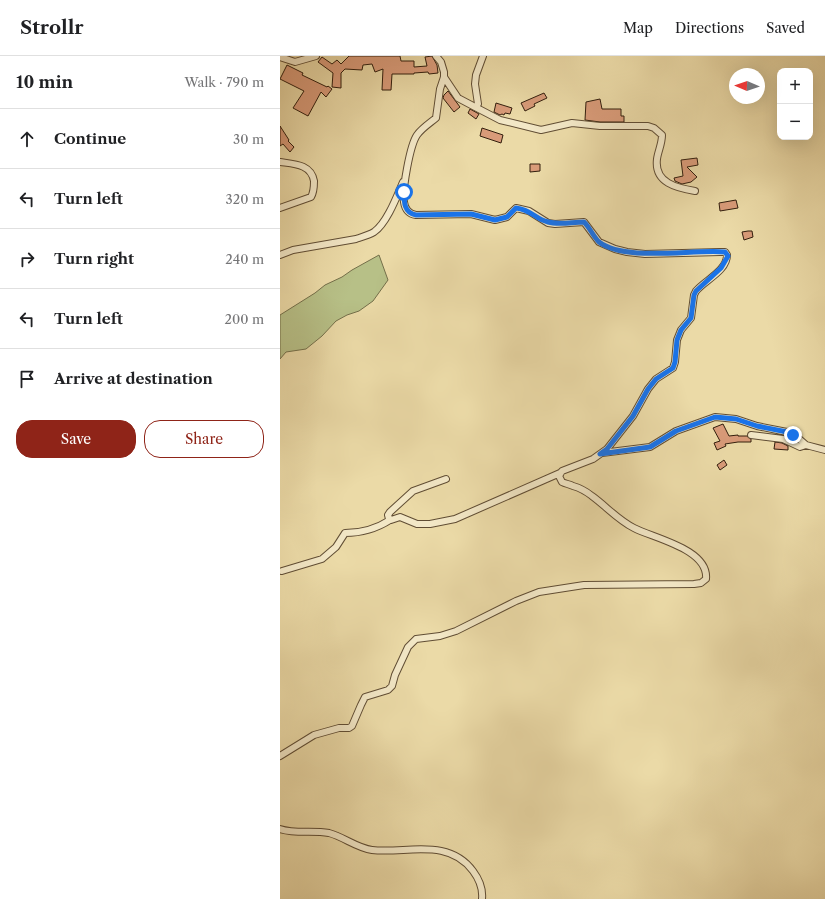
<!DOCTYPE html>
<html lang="en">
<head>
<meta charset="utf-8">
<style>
	body { margin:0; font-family:"Libre Caslon Text",serif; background:#f2f2f2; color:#202124 }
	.controls { position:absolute; right:12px; top:12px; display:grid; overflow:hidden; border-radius:8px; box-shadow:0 4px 16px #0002 }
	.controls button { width:36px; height:36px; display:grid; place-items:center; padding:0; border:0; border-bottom:1px solid #e0e0e0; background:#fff; color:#202124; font:20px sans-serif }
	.compass { position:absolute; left:449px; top:12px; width:36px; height:36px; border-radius:50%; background:#fff; box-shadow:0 4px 16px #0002; rotate:272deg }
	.stop { position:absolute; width:12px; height:12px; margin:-9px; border:3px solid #1a73e8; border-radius:50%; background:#fff }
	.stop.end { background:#1a73e8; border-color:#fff; box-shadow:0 1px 4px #0008 }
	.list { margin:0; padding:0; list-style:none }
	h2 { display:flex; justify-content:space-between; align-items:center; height:52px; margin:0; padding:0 16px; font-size:17px }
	h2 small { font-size:13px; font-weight:400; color:#757577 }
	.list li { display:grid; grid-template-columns:26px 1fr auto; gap:12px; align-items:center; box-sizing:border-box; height:60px; padding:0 16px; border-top:1px solid #e0e0e0 }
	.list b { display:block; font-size:15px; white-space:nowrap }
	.list em { font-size:13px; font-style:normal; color:#757577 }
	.actions { display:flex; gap:8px; padding:12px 16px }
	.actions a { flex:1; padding:9px 0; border:1px solid #8f2418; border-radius:16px; text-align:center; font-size:14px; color:#8f2418 }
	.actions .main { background:#8f2418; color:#fff }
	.icon { flex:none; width:22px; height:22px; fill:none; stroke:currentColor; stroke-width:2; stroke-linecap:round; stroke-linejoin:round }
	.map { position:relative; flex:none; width:545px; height:843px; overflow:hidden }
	header { display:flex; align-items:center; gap:24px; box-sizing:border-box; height:56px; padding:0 20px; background:#fff; border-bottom:1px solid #e0e0e0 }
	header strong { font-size:19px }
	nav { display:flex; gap:22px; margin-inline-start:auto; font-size:14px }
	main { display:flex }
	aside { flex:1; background:#fff }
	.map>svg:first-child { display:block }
</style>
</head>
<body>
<header>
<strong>Strollr</strong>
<nav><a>Map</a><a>Directions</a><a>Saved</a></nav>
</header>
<main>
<aside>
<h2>10 min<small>Walk · 790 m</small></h2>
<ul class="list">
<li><svg class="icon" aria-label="ahead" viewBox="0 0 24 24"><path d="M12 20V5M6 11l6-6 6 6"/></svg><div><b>Continue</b></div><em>30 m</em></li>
<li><svg class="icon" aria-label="left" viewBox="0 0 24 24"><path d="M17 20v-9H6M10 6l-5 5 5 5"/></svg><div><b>Turn left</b></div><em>320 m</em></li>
<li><svg class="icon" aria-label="right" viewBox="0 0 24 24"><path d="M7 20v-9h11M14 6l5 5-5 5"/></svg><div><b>Turn right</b></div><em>240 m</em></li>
<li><svg class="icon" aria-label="left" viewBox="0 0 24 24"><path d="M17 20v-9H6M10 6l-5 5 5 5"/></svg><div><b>Turn left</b></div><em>200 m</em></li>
<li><svg class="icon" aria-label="arrive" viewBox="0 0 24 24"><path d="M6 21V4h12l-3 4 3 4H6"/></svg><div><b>Arrive at destination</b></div></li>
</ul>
<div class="actions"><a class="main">Save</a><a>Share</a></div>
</aside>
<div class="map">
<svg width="545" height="843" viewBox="0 0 545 843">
	<rect width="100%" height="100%" fill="#ebdaa7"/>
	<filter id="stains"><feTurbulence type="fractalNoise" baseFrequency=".005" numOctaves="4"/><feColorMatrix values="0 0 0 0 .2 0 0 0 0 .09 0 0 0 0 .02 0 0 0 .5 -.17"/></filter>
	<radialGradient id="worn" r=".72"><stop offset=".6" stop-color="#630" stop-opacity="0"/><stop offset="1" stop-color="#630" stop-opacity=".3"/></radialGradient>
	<!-- green -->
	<path fill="#b7c087" stroke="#746f4a" d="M99 199 108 224 93 245 79 255 67 259 56 265 42 280 26 293 6 296 0 303V259L35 237 45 229 62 221 72 214Z"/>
	<!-- building -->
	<path fill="#d99b79" stroke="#321e0d" d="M69 0H120L121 5H134V11L147 10 145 1 152 0 157 9 158 17 149 18 148 16 134 17V18H112L111 34H102L103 13 95 16 92 8 83 9 82 14 65 13 61 17V32L52 31 53 17 38 6 42 1 52 8 57 4 61 8Z
		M7 9 23 17 22 19 47 31 48 30 52 33 46 41 41 36 28 60 13 52 24 35 0 23Z
		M168 35 180 51 174 56 163 42 164 39Z
		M264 37 267 42 254 48 255 50 245 55 241 47Z
		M320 43 322 53H341V60H344V66H320L305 64 306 46Z
		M216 47 232 52 230 58 225 57 224 59 222 58 220 59 214 56Z
		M190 53 199 58 196 63 188 57Z
		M0 70 9 84 8 85 14 91 10 96 3 88 0 90Z
		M202 72 223 79 221 87 200 80Z
		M417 102 418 109 407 111 417 121 411 126 402 128 395 125 394 122 403 120 401 104Z
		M250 108H260V115L250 116Z
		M456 144 458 152 440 155 439 147Z
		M468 175H472L473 181 464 184 462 176Z
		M443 368 449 380 458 379V380H467L471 383V386H458L445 388 446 390 437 394 434 387 440 385 433 372Z
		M495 386 502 387 508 390V394L494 393Z
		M444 404 447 409 440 414 437 409Z"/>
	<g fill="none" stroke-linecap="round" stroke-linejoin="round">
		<defs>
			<path id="minor" d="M0 1 15 6 36 0
				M164 21 178 42 195 51 198 48 195 28 196 19 203 0
				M195 51 220 64 261 74 292 67 320 70H368L374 72 382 79C382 88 378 95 377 103 374 127 397 132 415 135
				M0 106C14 108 31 108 34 125 34 131 34 136 31 141L0 152
				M0 199 13 194 76 183C82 181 89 179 94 176 107 167 117 140 123 126
				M471 379 503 383 520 391 526 389
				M322 397 370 391 396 375 435 361 456 363 477 370 507 376 518 382 526 389 545 394
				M166 423 133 435 110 456 108 459 109 463 111 464 120 461 137 468H150L175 463 280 417
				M2 515 42 503 56 491 65 477C81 477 96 473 110 464
				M0 700 34 679 59 672H69L72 670 81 649 85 641 108 634 112 630 115 619 128 591 136 583 160 580 176 575 236 545 259 536 304 529 414 528 421 527 426 523C429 493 373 482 354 472 338 464 327 451 312 440 307 436 300 432 293 430 289 428 286 428 282 426L279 420 282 415 313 403 327 393 353 360 368 333 376 323 393 312 395 306 397 284 401 274 411 262 414 239 416 235C425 224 447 215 447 199L445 196H440L365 198 347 196 335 193 319 186 304 166 275 168 268 167 249 155 236 152 227 161 215 164 191 158 136 159C129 158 125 153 124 146 122 134 130 89 137 79 142 72 150 67 156 62L160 33 164 21V16L161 6 156 0
				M0 773C15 778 33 774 49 777 64 781 77 792 92 794 126 798 168 781 193 815 199 823 203 833 202 843"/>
		</defs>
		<!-- minor casing -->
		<use href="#minor" stroke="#604d34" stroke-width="8"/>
		<!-- minor -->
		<use href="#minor" stroke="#f2e7c6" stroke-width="6"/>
	</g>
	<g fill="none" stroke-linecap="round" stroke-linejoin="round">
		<!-- route -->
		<path stroke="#1a73e8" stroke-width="5" d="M124 136C124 146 124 157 136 159L191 158 215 164 227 161 236 152C252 154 255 163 268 166 279 169 292 166 304 166 310 172 313 180 319 186 345 206 412 193 445 196L448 200 441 212 416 235 414 239 411 262 401 274 397 284 395 306 393 312 376 323 368 333 353 360 327 393 320 398 370 391 396 375 435 361 456 363 477 370 507 376 513 379"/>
	</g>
	<rect width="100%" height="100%" filter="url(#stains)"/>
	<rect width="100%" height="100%" fill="url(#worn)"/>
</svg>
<div class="controls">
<button>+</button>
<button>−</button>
</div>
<svg class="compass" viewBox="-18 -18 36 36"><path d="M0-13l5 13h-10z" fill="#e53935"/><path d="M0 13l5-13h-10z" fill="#757577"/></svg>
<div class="stop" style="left:124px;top:136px"></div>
<div class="stop end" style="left:513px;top:379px"></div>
</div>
</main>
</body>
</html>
